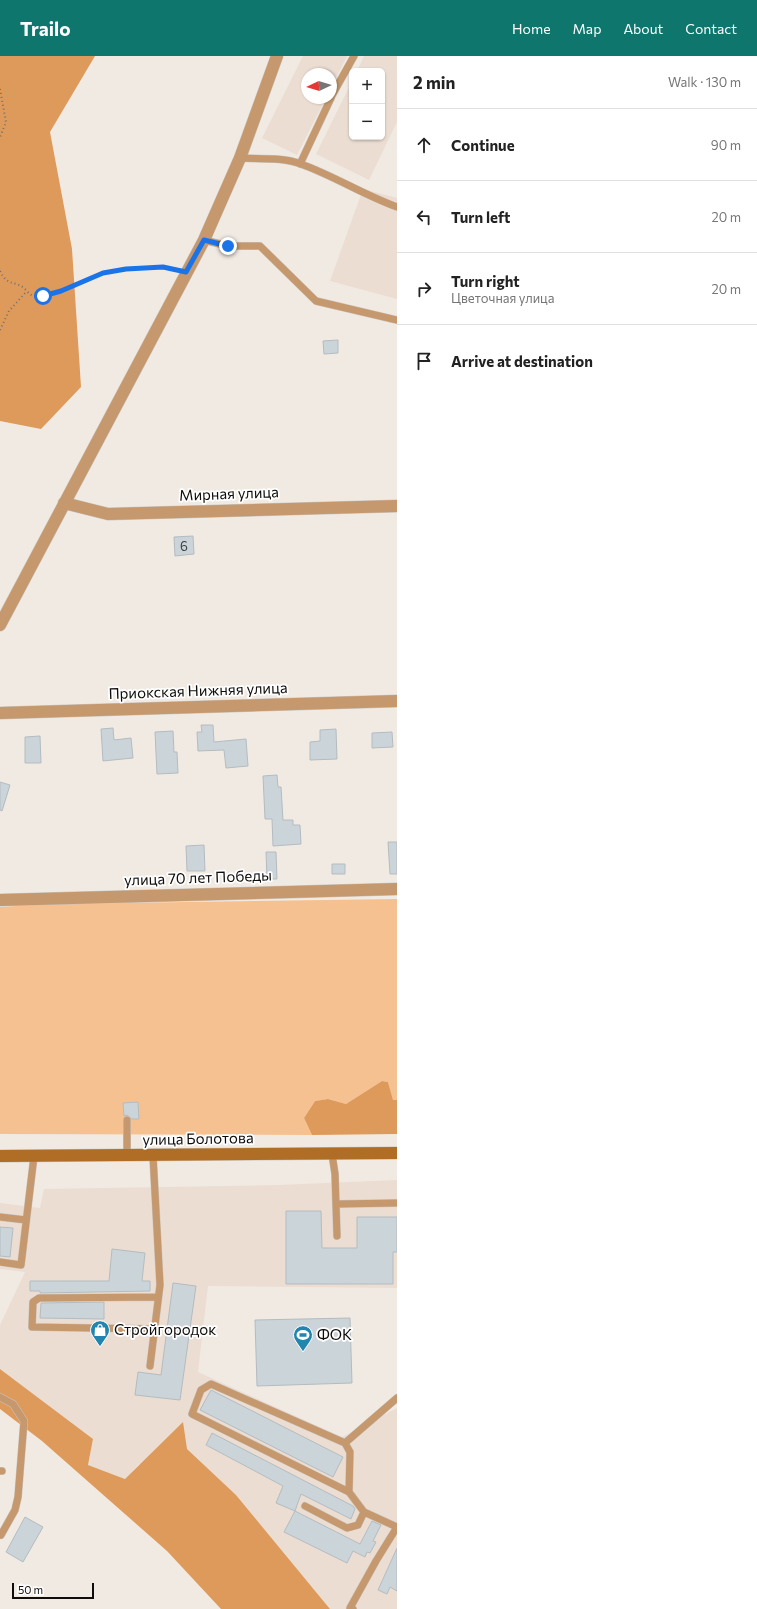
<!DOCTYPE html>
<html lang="en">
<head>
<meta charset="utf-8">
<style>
	body { margin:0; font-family:Commissioner,sans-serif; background:#f2f2f2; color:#222 }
	.controls { position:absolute; right:12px; top:12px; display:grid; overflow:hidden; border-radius:6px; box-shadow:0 1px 3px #0004 }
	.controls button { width:36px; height:36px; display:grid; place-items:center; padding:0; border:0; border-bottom:1px solid #e0e0e0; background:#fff; color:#222; font:20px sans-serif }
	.compass { position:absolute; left:301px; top:12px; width:36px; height:36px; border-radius:50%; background:#fff; box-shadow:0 1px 3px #0004; rotate:266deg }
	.scale { position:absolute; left:12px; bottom:10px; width:82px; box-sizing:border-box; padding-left:4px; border:2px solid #0f0d0b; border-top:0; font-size:11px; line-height:14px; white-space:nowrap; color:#0f0d0b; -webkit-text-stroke:3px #fff; paint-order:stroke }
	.stop { position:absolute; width:12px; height:12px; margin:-9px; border:3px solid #1a73e8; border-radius:50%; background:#fff }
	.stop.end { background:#1a73e8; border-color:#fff; box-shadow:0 1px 4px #0008 }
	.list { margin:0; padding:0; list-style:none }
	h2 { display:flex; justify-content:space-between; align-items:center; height:52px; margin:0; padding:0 16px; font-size:17px }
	h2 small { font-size:13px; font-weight:400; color:#767676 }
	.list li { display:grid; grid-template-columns:26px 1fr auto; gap:12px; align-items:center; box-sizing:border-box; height:72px; padding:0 16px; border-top:1px solid #e0e0e0 }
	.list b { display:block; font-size:15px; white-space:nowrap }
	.list p { margin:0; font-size:13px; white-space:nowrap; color:#767676 }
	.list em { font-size:13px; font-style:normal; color:#767676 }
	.icon { flex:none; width:22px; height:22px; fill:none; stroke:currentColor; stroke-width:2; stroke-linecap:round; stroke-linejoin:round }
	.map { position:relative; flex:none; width:397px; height:1553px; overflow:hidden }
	header { display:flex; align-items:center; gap:24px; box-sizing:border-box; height:56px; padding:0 20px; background:#0f766e; color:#fff }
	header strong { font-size:19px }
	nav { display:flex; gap:22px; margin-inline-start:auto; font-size:14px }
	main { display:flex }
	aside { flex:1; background:#fff }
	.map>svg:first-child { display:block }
</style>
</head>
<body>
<header>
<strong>Trailo</strong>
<nav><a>Home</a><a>Map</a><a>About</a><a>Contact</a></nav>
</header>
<main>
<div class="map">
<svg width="397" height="1553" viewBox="0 0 397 1553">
	<rect width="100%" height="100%" fill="#f1eae3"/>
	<!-- built -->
	<path fill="#ebddd2" d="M303 0H347L331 32V18H307V42H326L297 99 262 82Z
		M364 0H397V66L369 124 316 98 352 25V81H382V15H357Z
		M363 133 397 142V243L330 225Z
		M397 1124V1232L208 1230 198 1316 342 1381 397 1352V1553H330L236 1439 187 1393 138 1409 126 1423 88 1409 93 1383 0 1313V1269L25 1216 0 1213V1147L40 1152 44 1133 278 1129Z"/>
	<!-- green -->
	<path fill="#f6c191" d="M397 843V1044L393 1045 388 1026 382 1025 346 1048 328 1043 315 1045 304 1062 312 1079 0 1078V851L49 848Z"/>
	<!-- forest -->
	<path fill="#dd9a5a" d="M0 0H95L50 76 72 193 81 331 41 373 0 365Z
		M382 1025 388 1026 393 1044H397V1078L312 1079 304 1062 315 1045 328 1043 346 1048Z
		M0 1313 93 1383 88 1409 125 1423 183 1366 187 1393 236 1439 330 1553H221L167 1495 42 1385 0 1353Z"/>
	<!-- building -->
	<path fill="#cbd4d9" stroke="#b4bcc1" d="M338 284V297L324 298 323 285Z
		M193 480 194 498 175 500 174 481Z
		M201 669H213L214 686 246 683 248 710 226 712 224 694 198 695 197 676H202Z
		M113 672 114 684 131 682 133 702 103 705 101 673Z
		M336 673 337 703 310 704V686L320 685V674Z
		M173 675 174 696H177L178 717 157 718 155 676Z
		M392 676 393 691 372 692V677Z
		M40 680 41 707H25V681Z
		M277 719 278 731H281L283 764H293V769H300L301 788 273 790 272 763H265L263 720Z
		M0 726 10 729 2 755 0 754Z
		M388 786H397V818H390Z
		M204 789 205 815H187L186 790Z
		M266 796H276L277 823H267Z
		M332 808H345V818H332Z
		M138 1046 139 1063H132L127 1059 124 1060 123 1047Z
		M286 1155H321L322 1192H357V1161H397V1196H393V1228H286Z
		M0 1171 13 1172 10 1201 0 1200Z
		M112 1193 145 1197 142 1225H150V1235L40 1237V1235H30V1225H109Z
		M173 1227 196 1230 180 1344 135 1339 138 1316 161 1319Z
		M104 1246V1263L40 1262 41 1247Z
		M350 1262 352 1327 257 1330 255 1264Z
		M211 1334 343 1401 333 1421 200 1354Z
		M212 1377 353 1450 355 1453 351 1463 301 1438 295 1455 276 1447 283 1430 206 1389Z
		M295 1455 360 1488 372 1465 381 1469 373 1485 376 1486 370 1497 367 1496 365 1501 353 1495 347 1507 284 1476Z
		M25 1461 43 1471 23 1506 6 1496Z
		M397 1492V1535L390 1531 387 1538 378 1534Z"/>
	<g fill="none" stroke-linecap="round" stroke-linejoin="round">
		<defs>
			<path id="service" d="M331 41 354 0
				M240 102C259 103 282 101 301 108 334 120 364 139 397 151
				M300 108 331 42
				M204 184 228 190H260L316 245 397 264
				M127 1064V1100
				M332 1098 335 1118 337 1180
				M337 1148 397 1147
				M0 1161 26 1164
				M0 1206 21 1209 34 1100
				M154 1273 32 1271 33 1246 39 1242 158 1241
				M150 1310 160 1229 153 1100
				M0 1341 13 1348 24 1365 18 1441 15 1454 1 1479
				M345 1387 397 1342
				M0 1415H2
				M349 1436 350 1396 345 1387 211 1328 201 1334 192 1358 349 1436 364 1456 397 1471
				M305 1450 347 1472 358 1469 364 1456
				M353 1553 350 1552 376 1505 397 1471"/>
			<path id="minor" d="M64 447 108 458 397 450
				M0 569 204 184 240 102 277 0
				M0 657 397 645
				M0 844 397 833"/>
			<path id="secondary" d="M0 1100 397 1097"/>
		</defs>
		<!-- service casing -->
		<use href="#service" stroke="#cdc7c0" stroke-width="8"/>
		<!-- minor casing -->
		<use href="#minor" stroke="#cdc7c0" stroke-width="13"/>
		<!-- secondary casing -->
		<use href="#secondary" stroke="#cdc7c0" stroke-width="13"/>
		<!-- path -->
		<path stroke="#75716d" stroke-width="2" stroke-dasharray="1 3" stroke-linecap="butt" d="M0 33 6 66 0 81
			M0 215C8 231 14 224 24 232 28 236 31 241 39 241 57 240 84 224 102 218 121 210 155 210 175 214
			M0 274 9 255 26 236"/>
		<!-- service -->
		<use href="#service" stroke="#c5986e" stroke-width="7"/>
		<!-- minor -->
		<use href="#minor" stroke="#c5986e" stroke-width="12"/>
		<!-- secondary -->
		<use href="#secondary" stroke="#af6d25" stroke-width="12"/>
	</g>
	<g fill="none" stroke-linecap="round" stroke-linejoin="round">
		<!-- route -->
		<path stroke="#1a73e8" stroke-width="5" d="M43 240 61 235 103 217 126 213 163 211 186 216 204 184 228 190"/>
	</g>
	<!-- icons -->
	<defs>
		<symbol id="shop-pin" viewBox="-11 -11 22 30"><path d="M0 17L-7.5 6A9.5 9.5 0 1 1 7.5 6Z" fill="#2185af" stroke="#fff"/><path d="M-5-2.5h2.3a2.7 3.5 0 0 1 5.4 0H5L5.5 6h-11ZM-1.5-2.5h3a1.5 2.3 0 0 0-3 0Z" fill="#fff"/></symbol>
		<symbol id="stadium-pin" viewBox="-11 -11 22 30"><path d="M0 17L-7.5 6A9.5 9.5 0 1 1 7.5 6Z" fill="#2185af" stroke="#fff"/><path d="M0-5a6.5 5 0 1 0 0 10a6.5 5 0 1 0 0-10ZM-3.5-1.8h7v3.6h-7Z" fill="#fff"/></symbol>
	</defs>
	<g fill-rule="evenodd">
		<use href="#shop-pin" x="89" y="1263" width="22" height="30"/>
		<use href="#stadium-pin" x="292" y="1268" width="22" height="30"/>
	</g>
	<g text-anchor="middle" stroke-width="3.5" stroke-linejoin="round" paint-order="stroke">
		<!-- number labels -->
		<g font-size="13" fill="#3e3f3e">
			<text x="184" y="495">6</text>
		</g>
		<!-- street labels -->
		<g font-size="15" fill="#0f0d0b" stroke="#fff">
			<text transform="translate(229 438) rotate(-2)" y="5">Мирная улица</text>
			<text transform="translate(198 635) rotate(-2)" y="5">Приокская Нижняя улица</text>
			<text transform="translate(198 822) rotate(-2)" y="5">улица 70 лет Победы</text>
			<text transform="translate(198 1083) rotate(-1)" y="5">улица Болотова</text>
		</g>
		<!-- poi labels -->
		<g font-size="15" fill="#0f0d0b" stroke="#fff" text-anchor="start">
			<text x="114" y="1279">Стройгородок</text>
			<text x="317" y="1284">ФОК</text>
		</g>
	</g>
</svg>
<div class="controls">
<button>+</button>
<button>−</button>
</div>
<svg class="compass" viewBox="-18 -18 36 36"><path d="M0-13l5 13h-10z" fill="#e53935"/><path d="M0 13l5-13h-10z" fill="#767676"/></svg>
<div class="scale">50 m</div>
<div class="stop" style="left:43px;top:240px"></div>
<div class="stop end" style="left:228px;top:190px"></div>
</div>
<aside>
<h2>2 min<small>Walk · 130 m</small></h2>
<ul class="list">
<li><svg class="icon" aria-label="ahead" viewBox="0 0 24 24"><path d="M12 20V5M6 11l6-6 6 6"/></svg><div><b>Continue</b></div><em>90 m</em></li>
<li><svg class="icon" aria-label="left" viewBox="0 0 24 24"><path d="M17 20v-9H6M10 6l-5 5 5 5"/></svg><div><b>Turn left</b></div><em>20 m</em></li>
<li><svg class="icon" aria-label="right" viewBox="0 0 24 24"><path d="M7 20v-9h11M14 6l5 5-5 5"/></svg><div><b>Turn right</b><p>Цветочная улица</p></div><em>20 m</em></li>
<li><svg class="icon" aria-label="arrive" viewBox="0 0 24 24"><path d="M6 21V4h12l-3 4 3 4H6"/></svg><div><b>Arrive at destination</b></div></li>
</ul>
</aside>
</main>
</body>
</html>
